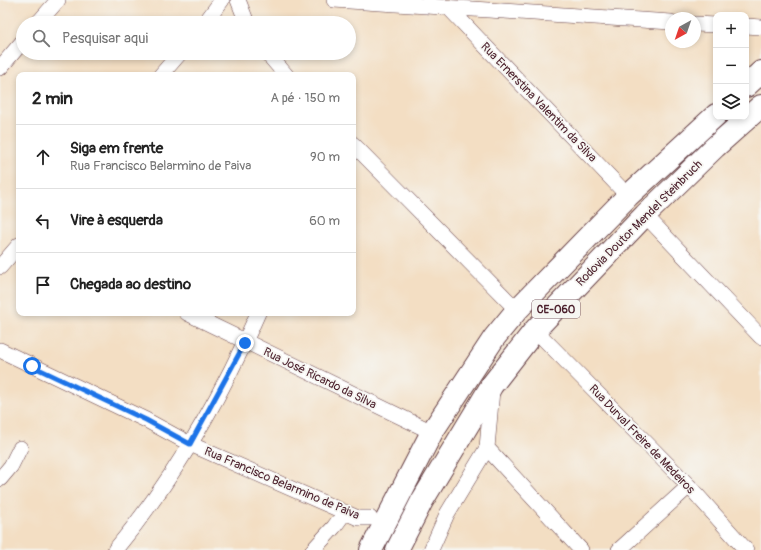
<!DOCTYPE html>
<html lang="pt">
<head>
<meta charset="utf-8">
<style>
	body { margin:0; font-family:Pangolin,sans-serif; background:#f6f6f6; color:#222 }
	.controls { position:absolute; right:12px; top:12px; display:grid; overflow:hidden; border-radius:8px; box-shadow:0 2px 6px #0003 }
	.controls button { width:36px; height:36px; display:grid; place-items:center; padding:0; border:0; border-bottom:1px solid #e0e0e0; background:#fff; color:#222; font:20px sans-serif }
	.compass { position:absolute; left:665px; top:12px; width:36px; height:36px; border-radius:50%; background:#fff; box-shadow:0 2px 6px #0003; rotate:220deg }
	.stop { position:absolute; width:12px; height:12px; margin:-9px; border:3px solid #1a73e8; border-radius:50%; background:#fff }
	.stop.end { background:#1a73e8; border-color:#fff; box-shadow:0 1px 4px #0008 }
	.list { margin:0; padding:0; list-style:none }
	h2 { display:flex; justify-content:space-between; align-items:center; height:52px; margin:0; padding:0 16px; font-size:17px }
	h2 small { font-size:13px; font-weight:400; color:#767676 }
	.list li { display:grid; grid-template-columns:26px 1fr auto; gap:12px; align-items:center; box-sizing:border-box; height:64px; padding:0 16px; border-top:1px solid #e0e0e0 }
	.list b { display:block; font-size:15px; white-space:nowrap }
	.list p { margin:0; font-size:13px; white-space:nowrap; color:#767676 }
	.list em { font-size:13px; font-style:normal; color:#767676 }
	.icon { flex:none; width:22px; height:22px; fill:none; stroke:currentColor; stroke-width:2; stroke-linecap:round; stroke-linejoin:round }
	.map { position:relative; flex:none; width:761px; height:550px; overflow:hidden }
	.search { position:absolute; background:#fff; box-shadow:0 2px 6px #0003; left:16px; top:16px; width:340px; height:44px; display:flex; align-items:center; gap:10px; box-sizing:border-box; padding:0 14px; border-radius:22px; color:#767676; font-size:15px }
	.panel { position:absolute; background:#fff; box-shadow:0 2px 6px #0003; left:16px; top:72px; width:340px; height:244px; border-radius:8px }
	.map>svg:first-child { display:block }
</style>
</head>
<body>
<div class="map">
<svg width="761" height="550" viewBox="0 0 761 550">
	<rect width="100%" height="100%" fill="#f6f6f2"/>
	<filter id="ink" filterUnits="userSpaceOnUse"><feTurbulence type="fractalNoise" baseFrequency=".025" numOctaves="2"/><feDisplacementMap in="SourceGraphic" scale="8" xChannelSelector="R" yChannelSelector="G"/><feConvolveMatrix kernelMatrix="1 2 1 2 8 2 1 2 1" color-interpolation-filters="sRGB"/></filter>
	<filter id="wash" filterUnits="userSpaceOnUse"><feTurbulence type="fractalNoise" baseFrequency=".012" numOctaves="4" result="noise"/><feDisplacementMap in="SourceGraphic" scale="16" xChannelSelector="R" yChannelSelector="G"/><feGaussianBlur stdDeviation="0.9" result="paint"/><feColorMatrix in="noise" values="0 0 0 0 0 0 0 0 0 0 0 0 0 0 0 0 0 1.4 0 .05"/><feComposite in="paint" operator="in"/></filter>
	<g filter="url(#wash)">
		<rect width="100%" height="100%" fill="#f3dec3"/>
	</g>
	<g filter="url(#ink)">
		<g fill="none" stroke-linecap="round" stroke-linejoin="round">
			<defs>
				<path id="minor" d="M238 0 247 23
					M334 0 671 22
					M449 8 628 196
					M38 23 58 0
					M205 23 222 0
					M695 24 716 25
					M746 26 761 27
					M267 53 286 75
					M0 68 23 41
					M161 75 180 53
					M353 144 517 310
					M645 215 761 337
					M0 267 19 245
					M187 313 432 432
					M535 330 689 486 746 550
					M0 350 146 420 190 444 358 518H370
					M487 448 581 550
					M0 479 11 466 20 448
					M115 550C174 479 221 397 258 313
					M313 550 334 527 345 512
					M431 550 447 514 487 448 492 390
					M619 550 689 486"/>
				<path id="highway" d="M746 86 761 72
					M371 550 432 432 494 338 517 310 628 196 716 115
					M397 550 422 501 492 385 535 330 645 215 715 147 761 106"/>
			</defs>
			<!-- minor casing -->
			<use href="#minor" stroke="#633c42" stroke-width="16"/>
			<!-- highway casing -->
			<use href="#highway" stroke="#633c42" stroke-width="24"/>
			<!-- minor -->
			<use href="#minor" stroke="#fff" stroke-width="15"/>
			<!-- highway -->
			<use href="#highway" stroke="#fff" stroke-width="22"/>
		</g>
	</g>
	<g fill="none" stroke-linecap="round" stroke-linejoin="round" filter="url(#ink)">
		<!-- route -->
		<path stroke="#1a73e8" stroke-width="5" d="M32 366 146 420 190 444 245 343"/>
	</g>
	<g text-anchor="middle" stroke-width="3.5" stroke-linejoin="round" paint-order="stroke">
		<!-- shield labels -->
		<rect fill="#f6f6f2" stroke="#7e6067" stroke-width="1" x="532" y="300" width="48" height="18" rx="3"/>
		<g font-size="11" font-weight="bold" fill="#4a1f2b">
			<text x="556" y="313">CE-060</text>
		</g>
		<!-- street labels -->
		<g font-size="12" fill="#4a1f2b" stroke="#f6f6f2">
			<text transform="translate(539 102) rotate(46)" y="4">Rua Ernerstina Valentim da Silva</text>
			<text transform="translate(639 223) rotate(-45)" y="4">Rodovia Doutor Mendel Steinbruch</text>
			<text transform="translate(320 378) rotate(26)" y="4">Rua José Ricardo da Silva</text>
			<text transform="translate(642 439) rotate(46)" y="4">Rua Durval Freire de Medeiros</text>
			<text transform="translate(282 483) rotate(23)" y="4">Rua Francisco Belarmino de Paiva</text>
		</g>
	</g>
</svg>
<div class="controls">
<button>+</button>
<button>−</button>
<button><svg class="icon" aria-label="layers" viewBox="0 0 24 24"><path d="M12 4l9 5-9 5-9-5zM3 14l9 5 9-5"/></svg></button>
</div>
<svg class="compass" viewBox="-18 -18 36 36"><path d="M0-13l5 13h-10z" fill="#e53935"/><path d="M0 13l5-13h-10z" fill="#767676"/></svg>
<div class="stop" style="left:32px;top:366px"></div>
<div class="stop end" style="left:245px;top:343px"></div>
<div class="search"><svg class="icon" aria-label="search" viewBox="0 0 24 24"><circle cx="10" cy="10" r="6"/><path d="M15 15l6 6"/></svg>Pesquisar aqui</div>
<section class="panel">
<h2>2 min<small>A pé · 150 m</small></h2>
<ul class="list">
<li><svg class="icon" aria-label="ahead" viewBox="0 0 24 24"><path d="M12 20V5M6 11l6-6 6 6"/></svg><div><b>Siga em frente</b><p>Rua Francisco Belarmino de Paiva</p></div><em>90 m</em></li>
<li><svg class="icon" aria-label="left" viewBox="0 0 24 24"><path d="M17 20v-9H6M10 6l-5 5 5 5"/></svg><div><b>Vire à esquerda</b></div><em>60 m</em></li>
<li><svg class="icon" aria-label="arrive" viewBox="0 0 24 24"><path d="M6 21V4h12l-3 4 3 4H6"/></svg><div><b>Chegada ao destino</b></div></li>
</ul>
</section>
</div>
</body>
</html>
